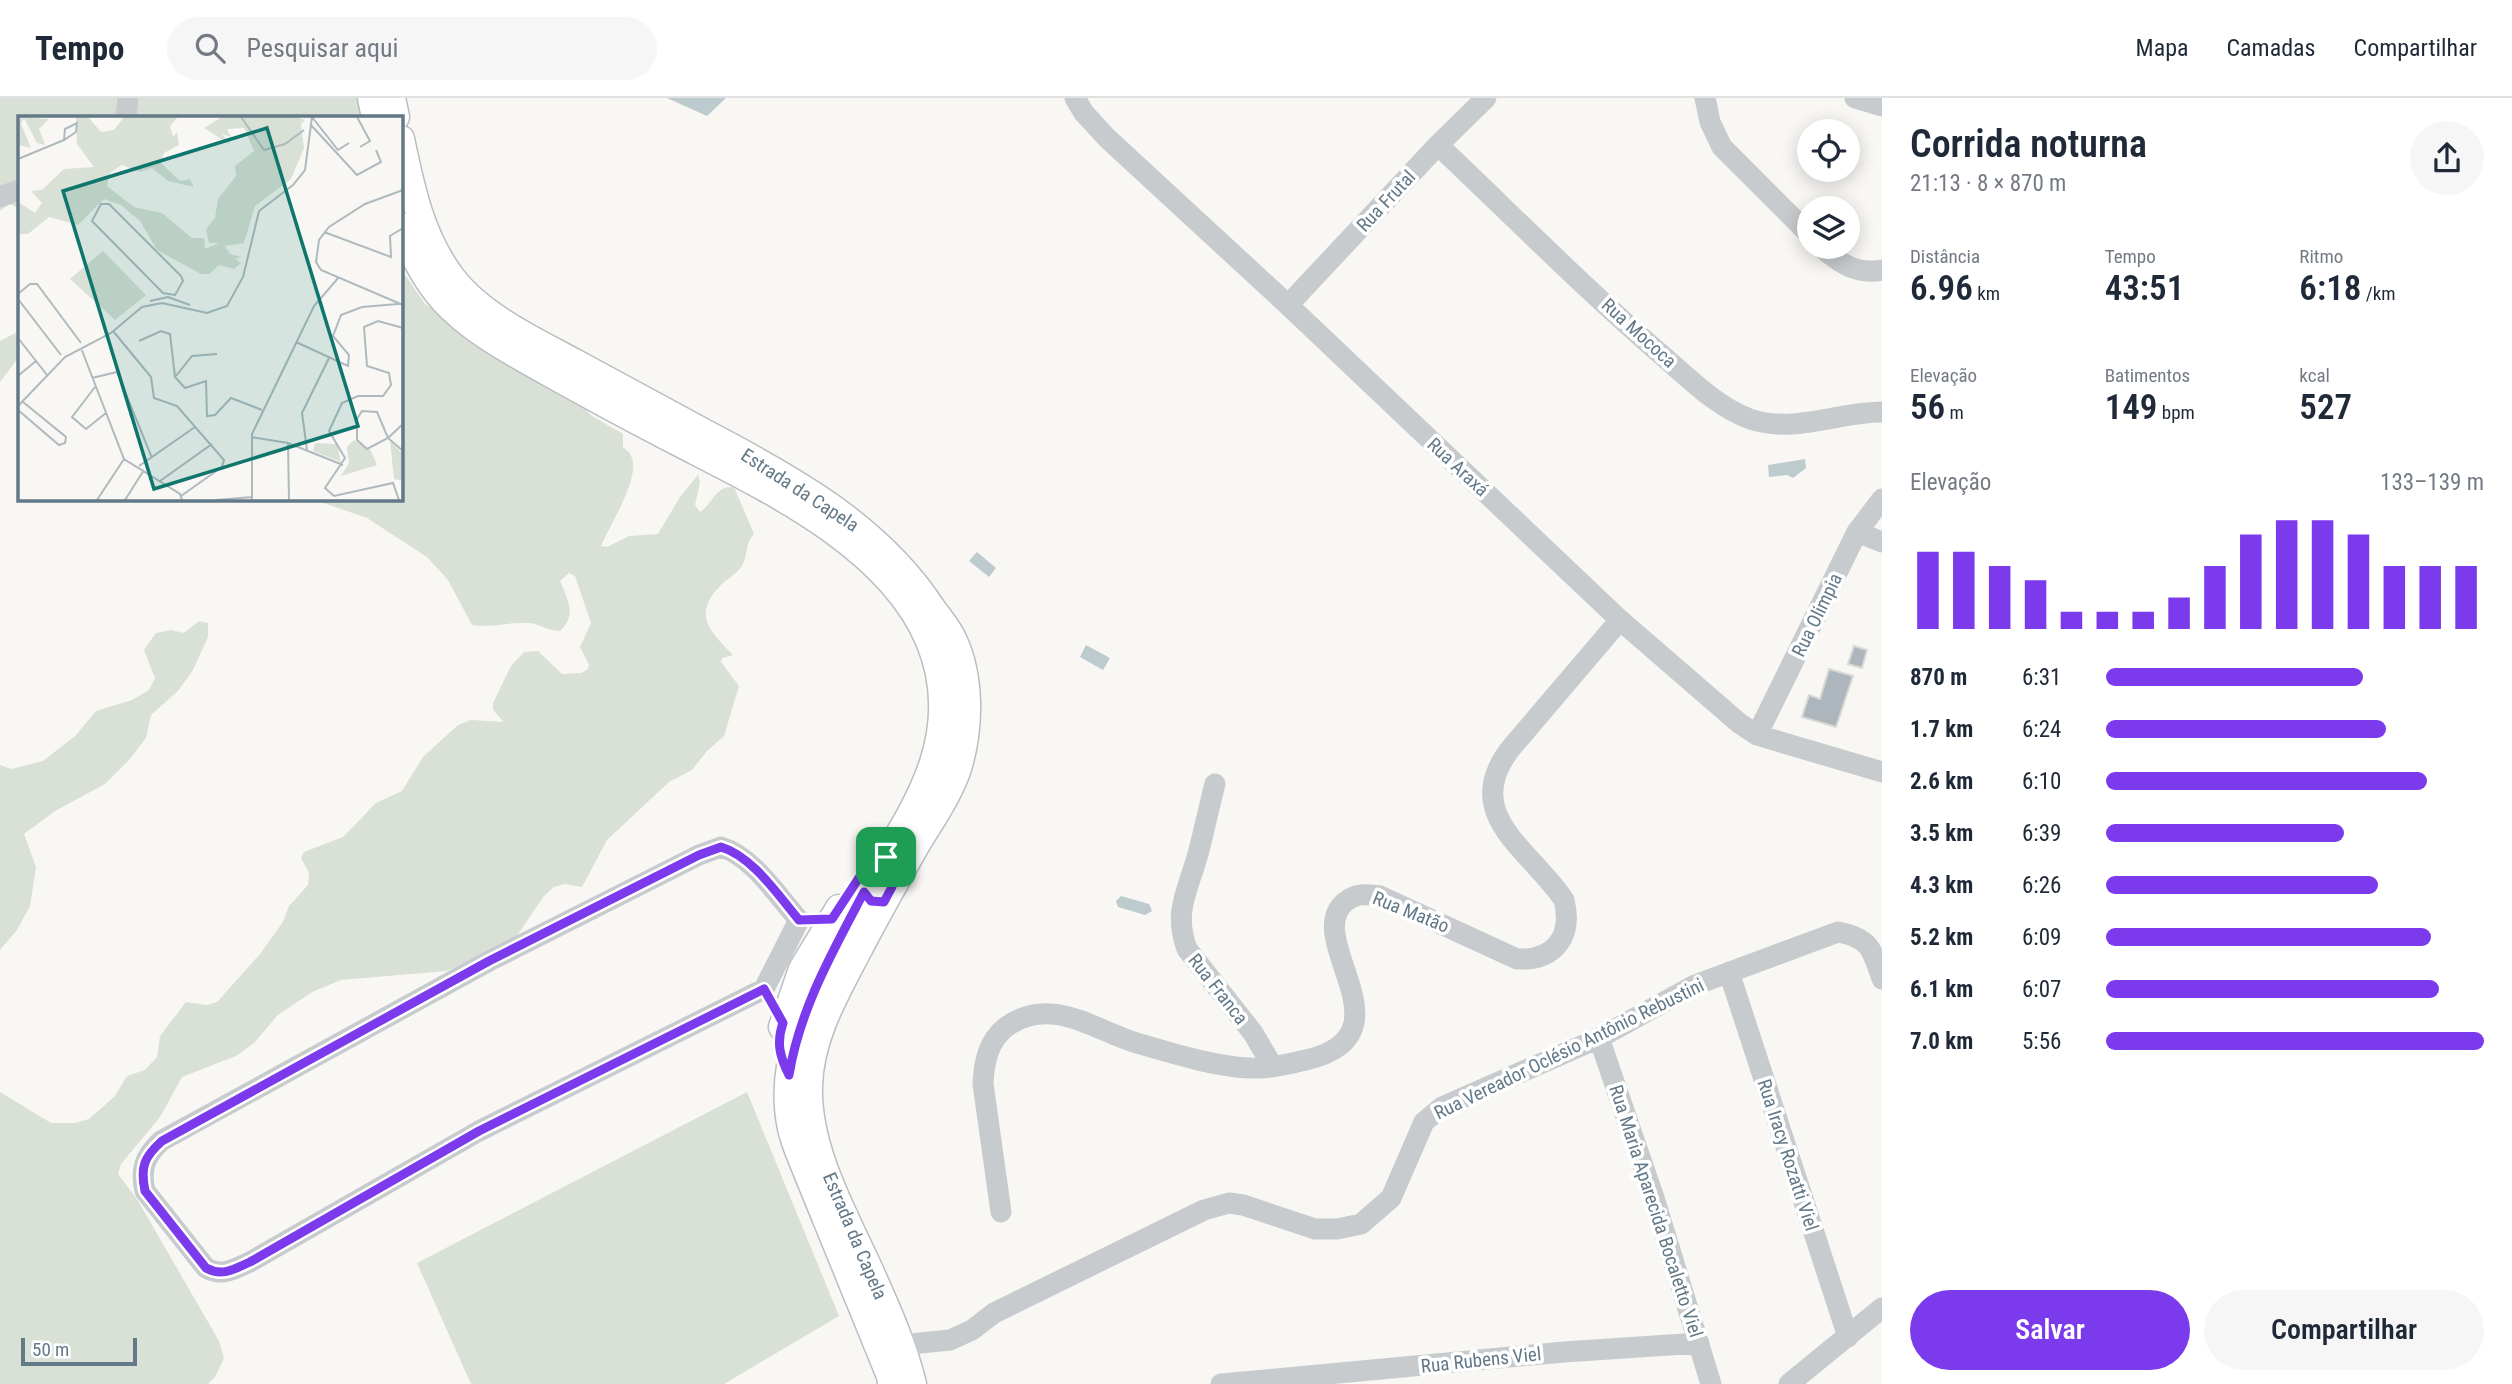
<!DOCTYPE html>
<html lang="pt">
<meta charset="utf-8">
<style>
body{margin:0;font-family:"Roboto Condensed",sans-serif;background:#f6f6f7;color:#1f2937;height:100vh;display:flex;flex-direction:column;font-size:26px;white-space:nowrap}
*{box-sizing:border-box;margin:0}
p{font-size:23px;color:#747a83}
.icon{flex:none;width:38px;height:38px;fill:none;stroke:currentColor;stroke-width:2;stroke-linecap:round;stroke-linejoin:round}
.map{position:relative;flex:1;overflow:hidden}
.sheet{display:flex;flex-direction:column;background:#fff;width:630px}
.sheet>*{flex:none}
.controls{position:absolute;left:1797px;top:21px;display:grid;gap:14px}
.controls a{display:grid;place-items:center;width:63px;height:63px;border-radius:50%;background:#fff;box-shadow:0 4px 18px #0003;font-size:35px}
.scale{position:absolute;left:21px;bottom:18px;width:116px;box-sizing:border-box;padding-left:7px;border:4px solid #637988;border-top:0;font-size:19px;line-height:24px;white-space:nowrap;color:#637988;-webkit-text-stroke:5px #fff;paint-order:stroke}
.pin{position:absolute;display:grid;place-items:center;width:60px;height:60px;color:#fff;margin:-30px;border-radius:14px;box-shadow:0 4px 10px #0006}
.round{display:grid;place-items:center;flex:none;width:74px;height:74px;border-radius:37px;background:#f6f6f7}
.overview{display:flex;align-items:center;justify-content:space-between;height:119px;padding:0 28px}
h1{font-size:38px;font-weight:600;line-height:52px}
.metrics{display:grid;grid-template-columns:repeat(3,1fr);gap:10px;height:119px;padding:7px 28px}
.metrics div{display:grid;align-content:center}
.metrics b{font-size:35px;font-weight:600}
.metrics small{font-size:19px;font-weight:400}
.metrics p{font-size:19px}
.chart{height:196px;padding:14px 28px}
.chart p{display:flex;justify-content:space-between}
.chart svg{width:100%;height:126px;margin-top:7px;stroke:#7c3aed;stroke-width:6}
.cta{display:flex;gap:14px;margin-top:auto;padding:14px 28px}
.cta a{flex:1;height:80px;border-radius:42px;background:#7c3aed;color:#fff;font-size:28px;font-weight:600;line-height:80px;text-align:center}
.cta a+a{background:#f6f6f7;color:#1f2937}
ul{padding:0 28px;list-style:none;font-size:23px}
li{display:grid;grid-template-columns:112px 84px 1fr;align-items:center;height:52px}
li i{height:18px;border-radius:9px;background:#7c3aed}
header{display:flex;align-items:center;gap:42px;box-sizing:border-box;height:98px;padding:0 35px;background:#fff;border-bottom:2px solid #e0e1e3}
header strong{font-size:33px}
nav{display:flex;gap:38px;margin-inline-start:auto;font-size:24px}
.search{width:490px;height:63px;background:#f6f6f7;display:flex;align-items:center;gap:18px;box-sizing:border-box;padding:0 24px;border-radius:38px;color:#747a83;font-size:26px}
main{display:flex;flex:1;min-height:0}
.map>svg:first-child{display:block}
.green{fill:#d9e0d5}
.water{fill:#bdcace}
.building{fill:#adb6bc;stroke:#d9d9d6;stroke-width:2}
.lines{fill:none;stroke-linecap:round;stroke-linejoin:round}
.major-casing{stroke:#babec2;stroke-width:29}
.minor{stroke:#c7cbce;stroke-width:21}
.major{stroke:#fff;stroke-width:26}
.route-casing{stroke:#fff;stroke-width:14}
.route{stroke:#7c3aed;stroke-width:9}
.labels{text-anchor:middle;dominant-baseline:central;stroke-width:7;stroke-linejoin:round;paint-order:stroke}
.street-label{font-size:19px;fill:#637988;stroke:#fff}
.inset-road{fill:none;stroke:#afbabf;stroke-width:2}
.view{fill:#0f766e;fill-opacity:0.15;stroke:#0f766e;stroke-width:3.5}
.inset-edge{fill:none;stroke:#637988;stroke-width:3.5}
</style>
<header>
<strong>Tempo</strong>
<div class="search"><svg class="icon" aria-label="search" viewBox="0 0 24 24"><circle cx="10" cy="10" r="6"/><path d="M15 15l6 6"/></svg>Pesquisar aqui</div>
<nav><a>Mapa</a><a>Camadas</a><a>Compartilhar</a></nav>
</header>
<main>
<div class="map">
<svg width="1882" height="1286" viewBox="0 0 1882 1286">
<rect width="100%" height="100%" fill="#f8f7f4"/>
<path class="green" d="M0,0H358L364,19H19V110L9,106L0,113Z
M401,171L425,206L522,262L572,299L592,318L623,336V349C626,352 630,354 631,358C642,378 609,428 601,448L607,449L629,438L658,436L680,399L698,377L700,384L695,407L700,414C714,405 714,388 734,389L754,436C745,446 748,455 743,466C740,473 729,480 723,485C691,516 709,532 733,557L722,560L721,564L739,588L724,638L707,653L692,672L669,684L607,742L582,789L565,786L554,789L544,798L510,848L497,855L446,873L341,882L312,894L278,917L254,945L236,958L182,979L160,1019L121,1066L118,1076L137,1101L219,1243L224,1260L215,1279L208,1286H0V994L51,1025H75L89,1021L115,998L127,978L145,972L157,959L160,938L186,904L207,907L217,904L260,856L283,824L289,808L308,787L309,775L301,760L304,754L343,739L376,705L402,693L423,659L458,627L471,622L504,624L493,612V605L511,568L524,554L538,553L562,576L581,575L588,571L589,567L580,549L591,525L575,478L569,475L560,483C568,502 577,517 560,533C548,533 538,525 528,525C509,524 491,530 472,527L448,482L427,459L367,420L321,404L320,401H401Z
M19,233V259L0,284V243Z
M199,523L208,525V539L193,572L178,593L151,617L146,640L129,662L105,686L55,713L24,736L36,769L30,808L17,832L0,852V667L11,671L43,663L75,638L96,613L132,602L149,592L155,580L144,552L156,535L171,532L184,535Z
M747,994L839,1218L724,1286H471L417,1165Z"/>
<path class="water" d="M667,0H726L707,18Z
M1805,361L1806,370L1793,380L1787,377L1769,379L1768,367Z
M977,454L996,470L989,479L969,463Z
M1086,547L1110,560L1103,572L1080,559Z
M1121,798L1149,806L1152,813L1145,817L1118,809L1116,803Z"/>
<path class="building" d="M1854,548L1867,552L1862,570L1848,566Z
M1829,571L1853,578L1836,629L1802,619L1809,597L1820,601Z"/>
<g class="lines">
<g class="major-casing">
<path id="major" d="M371,0L375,19
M392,0L396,19
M401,41C411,88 420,134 448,174C476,216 534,242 576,265C621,289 665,313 709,337C793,381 879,429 932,510C939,520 949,531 954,543C971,580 970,629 959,667C952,692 932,722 918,744C897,781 876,818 857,855C835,897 810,940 809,988C807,1050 843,1114 868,1168C885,1206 903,1245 913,1286
M401,128C412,155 424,181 444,203C473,234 510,253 547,274C590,298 634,322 679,345C766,390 889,447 929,543C965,630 922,702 875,774C862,793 853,815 843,835C812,893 776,962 791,1030C793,1040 797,1050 801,1060L890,1278L891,1286
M782,929L802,871L839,810"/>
</g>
<path class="minor" d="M1075,0L1084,15L1107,40L1288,207L1620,522L1739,625L1757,637L1882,674
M1705,0L1710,24L1722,49L1810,137
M1855,0L1882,8
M126,19L128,0
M1438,47C1513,118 1586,192 1664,259C1690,281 1717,309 1750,321C1794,336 1838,314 1882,314
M0,99L19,92
M1821,149C1839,165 1857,177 1882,172
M1288,207L1438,47L1486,0
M1857,434L1882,444
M1757,637L1857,434L1882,401
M1215,686C1209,709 1204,733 1198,756C1188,792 1173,814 1187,851L1253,935L1273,969
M721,749C752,758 777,797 799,822L764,891L479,1033L250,1164C234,1171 223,1179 206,1170L145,1093C140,1071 145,1058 161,1043L489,863L699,757Z
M1729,874L1848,1239
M1599,940L1655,1103L1711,1286
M1001,1114L983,986C984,964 988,943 1006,929C1051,896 1095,933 1140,946C1175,956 1213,968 1249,970C1269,971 1287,966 1306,962C1415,937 1301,841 1345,804C1356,795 1366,796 1380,798L1517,861C1555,863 1573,838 1564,802C1530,751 1459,716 1511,650L1620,522
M901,1247L950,1242L972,1232L994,1215L1204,1112L1229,1105L1243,1107L1315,1131H1337L1361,1126L1391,1100L1424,1024L1442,1009L1599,940L1695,887L1838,834C1870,840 1872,851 1882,881
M1221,1286L1564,1254L1699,1245
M1789,1286L1882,1210"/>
<use href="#major" class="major"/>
</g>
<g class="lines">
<g class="route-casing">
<path id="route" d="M721,749C752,758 778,797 799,822L832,821L868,766L886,759L873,776L884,774L888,777L892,789L884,804L871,803L864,794C833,853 800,910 789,977C780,959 776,945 783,925L764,891L479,1033L250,1164C234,1171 223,1179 206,1170L145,1093C140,1069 144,1059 162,1043L489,863L699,757Z"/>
</g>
<use href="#route" class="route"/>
</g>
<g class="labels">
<g class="street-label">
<text transform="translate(1386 103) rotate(-47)">Rua Frutal</text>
<text transform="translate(1639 235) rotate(42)">Rua Mococa</text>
<text transform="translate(1458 369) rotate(43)">Rua Araxá</text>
<text transform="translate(800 392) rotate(33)">Estrada da Capela</text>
<text transform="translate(1817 517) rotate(-64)">Rua Olimpia</text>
<text transform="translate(1411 814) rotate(22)">Rua Matão</text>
<text transform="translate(1218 891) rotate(52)">Rua Franca</text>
<text transform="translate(1569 951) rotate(-26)">Rua Vereador Oclésio Antônio Rebustini</text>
<text transform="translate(1788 1057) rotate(72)">Rua Iracy Rozatti Viel</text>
<text transform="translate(1656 1113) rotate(72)">Rua Maria Aparecida Bocaletto Viel</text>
<text transform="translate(855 1138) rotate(67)">Estrada da Capela</text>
<text transform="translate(1481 1262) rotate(-6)">Rua Rubens Viel</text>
</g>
</g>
<g transform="translate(18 18)">
<rect width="385" height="385" fill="#f8f7f4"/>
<path d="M0,1L31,3L21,13L27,29L19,27L6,2L3,8L13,32L0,29ZM58,1H70L83,16L96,14L106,1H160L152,10L155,21L159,16L161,29L146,37L143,47L162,65L172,63L176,71L150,65L134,52L122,56L104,49L92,57L89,70L116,91L144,97L174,122H186L187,133L201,127H191L188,113L197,102L200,83L218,60L217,50L236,35L226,12L209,13L213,21L204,18L213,29L186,12L204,1H279L287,4L283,8L286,32L273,63L237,90L226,127L207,130L212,138L223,141L217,143L223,147L216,153L201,149L191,158H183L139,134L122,105L103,89L86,83L60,109L31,101L10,118H0V86L17,97L24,87L13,75L24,74L46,53L76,51L59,28ZM85,135L128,179L97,204L52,163ZM336,324L352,333L359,349L323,360L331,347L329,331ZM372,325L385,338V365L376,363ZM297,327L319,328L323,346L295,335Z" fill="#d9e0d5"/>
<path class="inset-road" d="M223,1L246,34L267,28L286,14M294,1L320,34L331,27M339,1L352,25L342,31M292,8L339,59L363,46L358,34M0,43L46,24L58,16L59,7L47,13L46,24M385,74L347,88L311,111L301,124L298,146L303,154L385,189M83,88H91L163,160L165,165L157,179L145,177L74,105ZM306,116L373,141L372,120L385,112M0,178L12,168H19L63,227M0,183L43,239M132,185L150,181L172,189M95,215L133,261L136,282L159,290L206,344L204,351L163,380M0,222L29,259M121,225L143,215L152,218L157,261L167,272L188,265L189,300L197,299L213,282L244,294M278,226L330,250L331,239L315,220L323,199L344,191L380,188M63,232L106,343L162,378L164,384M1,259L18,245M158,260L174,240L199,238M74,262L99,256L134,342M77,271L54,301L68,313L88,297M0,290L47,241L93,217L124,191L144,187L189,197L209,190L225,161L241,95L275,69L287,54L294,1M0,294L41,329L47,327L48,321L5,286M385,308L370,322L349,333L339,324V303L344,295L359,296L370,322L385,335M233,321L270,327L325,349M270,327L271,384M289,334L284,297L311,242M121,350L177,311M142,365L194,328M79,384L106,343M107,384L126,354M198,384L234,381M234,384V318L296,190L321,161M381,384L375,367L316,380L307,372L327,342L311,315L324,287L340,280H365L373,269L371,257L349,250L346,211L360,205L385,212"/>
<path class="view" d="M249,12L340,310L136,373L45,75Z"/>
<rect width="385" height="385" class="inset-edge"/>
</g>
</svg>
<div class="controls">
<a><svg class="icon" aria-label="locate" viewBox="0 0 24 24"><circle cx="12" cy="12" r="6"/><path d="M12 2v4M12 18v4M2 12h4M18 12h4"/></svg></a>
<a><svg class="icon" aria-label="layers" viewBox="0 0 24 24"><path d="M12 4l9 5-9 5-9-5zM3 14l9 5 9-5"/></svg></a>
</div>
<div class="scale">50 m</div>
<div class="pin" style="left:886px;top:759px;background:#1e9e55"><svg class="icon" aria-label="arrive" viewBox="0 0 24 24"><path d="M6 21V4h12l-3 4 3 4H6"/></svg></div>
</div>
<section class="sheet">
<div class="overview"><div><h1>Corrida noturna</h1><p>21:13 · 8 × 870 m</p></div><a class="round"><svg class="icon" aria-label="share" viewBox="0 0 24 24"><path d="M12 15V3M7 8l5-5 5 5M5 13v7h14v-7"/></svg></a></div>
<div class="metrics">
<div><p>Distância</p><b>6.96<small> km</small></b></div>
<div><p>Tempo</p><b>43:51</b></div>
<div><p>Ritmo</p><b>6:18<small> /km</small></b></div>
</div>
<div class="metrics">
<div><p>Elevação</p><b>56<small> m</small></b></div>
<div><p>Batimentos</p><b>149<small> bpm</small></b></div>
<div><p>kcal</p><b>527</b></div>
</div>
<div class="chart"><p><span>Elevação</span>133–139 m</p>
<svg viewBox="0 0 160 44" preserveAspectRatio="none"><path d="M5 44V17M15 44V17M25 44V22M35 44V27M45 44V38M55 44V38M65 44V38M75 44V33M85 44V22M95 44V11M105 44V6M115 44V6M125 44V11M135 44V22M145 44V22M155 44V22"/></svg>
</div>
<ul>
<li><b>870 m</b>6:31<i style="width:68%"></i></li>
<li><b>1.7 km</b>6:24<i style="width:74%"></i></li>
<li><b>2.6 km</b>6:10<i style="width:85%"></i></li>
<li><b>3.5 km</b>6:39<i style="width:63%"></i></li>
<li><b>4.3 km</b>6:26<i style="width:72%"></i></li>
<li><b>5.2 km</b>6:09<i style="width:86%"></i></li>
<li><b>6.1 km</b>6:07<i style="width:88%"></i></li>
<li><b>7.0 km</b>5:56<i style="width:100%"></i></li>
</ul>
<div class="cta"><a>Salvar</a><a>Compartilhar</a></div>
</section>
</main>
